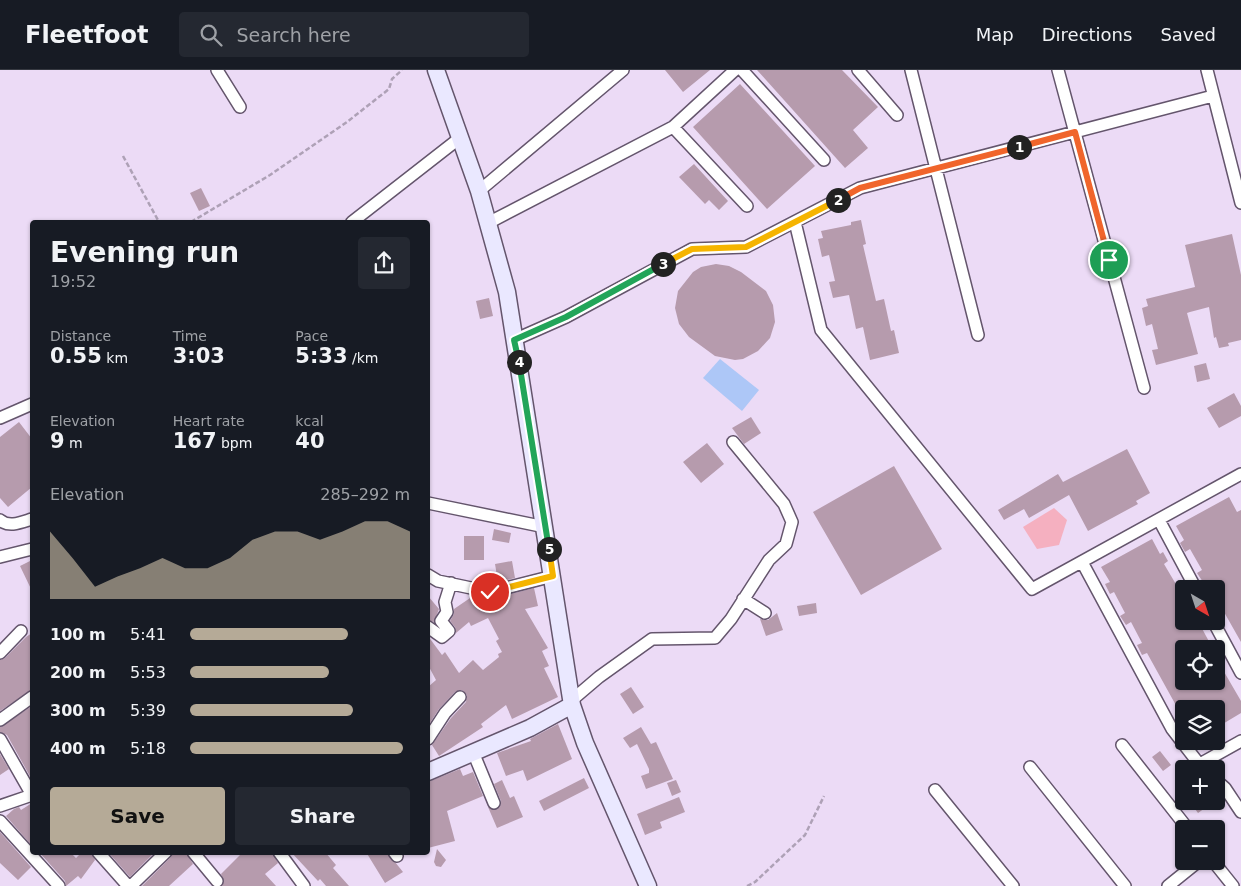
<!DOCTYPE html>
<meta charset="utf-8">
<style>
body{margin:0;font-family:"DejaVu Sans",sans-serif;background:#242831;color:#f1f3f6;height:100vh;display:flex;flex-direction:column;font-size:19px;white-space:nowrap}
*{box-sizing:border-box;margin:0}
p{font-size:16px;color:#9ea1a6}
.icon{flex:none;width:28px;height:28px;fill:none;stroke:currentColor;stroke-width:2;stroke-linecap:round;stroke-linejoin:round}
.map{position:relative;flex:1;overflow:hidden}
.drawer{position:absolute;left:30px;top:150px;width:400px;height:635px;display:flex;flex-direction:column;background:#171b24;border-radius:5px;box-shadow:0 1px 4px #0004}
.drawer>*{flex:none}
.needle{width:32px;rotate:141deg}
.controls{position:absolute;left:1175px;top:510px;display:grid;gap:10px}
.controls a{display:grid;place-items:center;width:50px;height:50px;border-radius:5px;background:#171b24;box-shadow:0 1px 4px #0004;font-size:25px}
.pin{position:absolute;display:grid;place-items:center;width:42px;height:42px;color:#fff;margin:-21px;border:2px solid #fff;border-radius:50%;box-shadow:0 1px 5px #0007}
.km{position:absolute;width:25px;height:25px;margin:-12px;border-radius:50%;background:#222;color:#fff;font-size:14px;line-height:25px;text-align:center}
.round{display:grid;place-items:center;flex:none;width:52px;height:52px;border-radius:5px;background:#242831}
.summary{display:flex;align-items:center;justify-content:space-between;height:85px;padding:0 20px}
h1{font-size:28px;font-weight:800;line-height:38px}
.metrics{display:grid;grid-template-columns:repeat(3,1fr);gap:8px;height:85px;padding:5px 20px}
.metrics div{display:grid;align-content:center}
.metrics b{font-size:21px;font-weight:800}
.metrics small{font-size:14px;font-weight:400}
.metrics p{font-size:14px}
.chart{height:140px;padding:10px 20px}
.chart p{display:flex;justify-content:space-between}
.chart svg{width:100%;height:90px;margin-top:5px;fill:#b5aa97;opacity:.7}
.cta{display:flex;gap:10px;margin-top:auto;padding:10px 20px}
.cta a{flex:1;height:58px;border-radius:5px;background:#b5aa97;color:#111;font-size:20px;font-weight:800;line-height:58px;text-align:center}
.cta a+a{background:#242831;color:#f1f3f6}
ul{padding:0 20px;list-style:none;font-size:16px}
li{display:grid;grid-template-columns:80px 60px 1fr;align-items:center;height:38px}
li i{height:12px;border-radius:6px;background:#b5aa97}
header{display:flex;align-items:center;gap:30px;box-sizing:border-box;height:70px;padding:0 25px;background:#171b24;border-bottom:1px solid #363941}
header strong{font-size:24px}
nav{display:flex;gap:28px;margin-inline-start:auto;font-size:18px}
.search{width:350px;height:45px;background:#242831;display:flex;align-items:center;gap:12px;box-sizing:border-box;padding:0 18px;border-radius:5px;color:#9ea1a6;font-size:19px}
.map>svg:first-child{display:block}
.green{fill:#f5b0c0}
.water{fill:#adc7f7}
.building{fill:#b69bad}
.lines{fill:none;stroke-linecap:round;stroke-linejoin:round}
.street-casing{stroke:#64556c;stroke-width:14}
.secondary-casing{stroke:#64556c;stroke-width:19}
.path{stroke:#aea1b6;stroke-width:2.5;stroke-dasharray:5 2.5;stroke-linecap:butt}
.street{stroke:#fff;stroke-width:11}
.secondary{stroke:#eae8ff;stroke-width:16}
.split-1-casing{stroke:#fff;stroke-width:10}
.split-2-casing{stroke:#fff;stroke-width:10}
.split-3-casing{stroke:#fff;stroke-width:10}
.split-4-casing{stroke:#fff;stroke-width:10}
.split-5-casing{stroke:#fff;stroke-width:10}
.split-6-casing{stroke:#fff;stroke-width:10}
.split-1{stroke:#f0652b;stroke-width:6}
.split-2{stroke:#f0652b;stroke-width:6}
.split-3{stroke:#f5b400;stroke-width:6}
.split-4{stroke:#22a559;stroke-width:6}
.split-5{stroke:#22a559;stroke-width:6}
.split-6{stroke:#f5b400;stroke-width:6}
</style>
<header>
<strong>Fleetfoot</strong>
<div class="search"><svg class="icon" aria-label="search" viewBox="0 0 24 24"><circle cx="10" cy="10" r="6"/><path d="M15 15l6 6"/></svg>Search here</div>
<nav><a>Map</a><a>Directions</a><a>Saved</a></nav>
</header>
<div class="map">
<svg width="1241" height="816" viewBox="0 0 1241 816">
<rect width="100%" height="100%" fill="#ecdbf6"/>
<path class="green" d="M1054,438L1067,450L1059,475L1037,479L1023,457Z"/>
<path class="water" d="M720,289L759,320L742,341L703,308Z"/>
<path class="building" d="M665,0H710L683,22Z
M757,0H842L878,37L853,60L868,78L845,98Z
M740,14L815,96L767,139L693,57Z
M694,94L728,131L719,140L709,130L705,134L679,107Z
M201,118L210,136L199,141L190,123Z
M861,150L866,174L863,175L876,231L884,229L891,261L894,260L899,283L870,290L863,257L856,259L849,225L833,228L829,212L835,211L829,185L822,187L818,169L823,168L821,161L851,155V152Z
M1232,164L1241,205V270L1228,273L1229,276L1219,278L1216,267L1214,268L1209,237L1190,242L1187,243L1198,284L1156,295L1152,280L1158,279L1152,254L1146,256L1142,238L1148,236L1146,229L1195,217L1185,175Z
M716,194L729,196L741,202L766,221L773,235L775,252L770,268L758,281L743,289L735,290L715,286L689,267L679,254L675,238L678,221L693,202L701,197Z
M489,228L493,246L480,249L476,231Z
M1206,293L1210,309L1197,312L1194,296Z
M1234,323L1241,336V346L1219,358L1207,338Z
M751,347L761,363L744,374L732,358Z
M19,352L32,369V417L8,437L0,428V367Z
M707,373L724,394L701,413L683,392Z
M1127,379L1150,423L1136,431L1138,434L1088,461L1069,425L1029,448L1024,439L1004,450L998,440L1058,404L1063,412Z
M894,396L942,479L861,525L813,442Z
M1229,427L1237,442L1241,440V572L1224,542L1219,545L1216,539V519H1211L1206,510L1203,512L1197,503L1202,500L1190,479L1185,482L1180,473L1184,470L1176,456Z
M494,459L511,463L509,473L492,470Z
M464,466H484V490H464Z
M1152,469L1160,484L1163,482L1168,491L1164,494L1177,516L1180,515L1184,522V551H1198L1213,579H1184V611H1216V588L1241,631V643L1216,658V639H1178L1147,583L1142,585L1137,575L1142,573L1131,552L1126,555L1120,546L1125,543L1114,522L1110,524L1105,514L1110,512L1101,497Z
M32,490V521L20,496Z
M512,491L515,508L498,512L495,494Z
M534,518L538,536L525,539L548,578L542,581L549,596L544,598L558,627L512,649L506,635L481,654L483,657L439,686L432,675L451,648L466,632L467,625L462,620L455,622L439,639L428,656V617L436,610L428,595V566L442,585L445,582L459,603L473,590L483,600L499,587L498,584L502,582L496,571L499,569L488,548L471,556L469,552L456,563L455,557L450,551L454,544V539L473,526L478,527L480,530L492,529Z
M428,526L439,539L434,552L428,550Z
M816,533L817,543L799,546L797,536Z
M777,543L783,560L766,566L760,549L768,550Z
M32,563V620L0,641V590L5,588L26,567Z
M631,617L644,637L633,644L620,624Z
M32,636V710L7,665L0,662V657Z
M558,654L572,689L527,711L523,700L506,706L497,683L531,671L530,669Z
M641,657L651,674L656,672L673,709L646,719L641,706L649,703V699L637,674L630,678L623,668Z
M1160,681L1171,695L1163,701L1152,687Z
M0,684L9,699L0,705Z
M460,699L463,706L473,702L483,726L447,741L455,771L428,778V712Z
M584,708L589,718L544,741L539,731Z
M502,710L510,728L514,726L523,747L497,758L488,737L494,740L500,737L501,731L494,714Z
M676,710L681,722L672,726L667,713Z
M679,727L685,742L660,752L662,758L645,765L637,744Z
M1189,731H1215L1198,743Z
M32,733V776L6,746L14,739L19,737L21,740Z
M0,762L31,797L18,810L0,793Z
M437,779L446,790L441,797L436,796L434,792Z
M39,782H70L76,788L82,782H91L95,790L81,809L78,806L66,816L65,811Z
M108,782H155L130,807Z
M173,782H186L193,794L169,816H142L171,787Z
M243,782H272L278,793L265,804L276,816H222L224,810L221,804Z
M291,782H325L336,795L333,798L349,816H326L320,809L318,811Z
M366,782H387L403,802L385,813Z"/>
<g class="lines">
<g class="street-casing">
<path id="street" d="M217,0L240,37
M742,0L824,90
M858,0L897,45
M911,0L978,265
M1058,0L1144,318
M1207,0L1241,133
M673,57L747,136
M479,121L623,0
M352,152L461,67
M795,152L821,260L1032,519L1241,404
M488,153L673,57L735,0
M514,270L566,247L692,179L746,177L860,118L1213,26
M0,348L32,334
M428,433L545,457
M0,450C9,458 22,452 32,449
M1159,450L1196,519
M0,487L32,479
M1082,492L1172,659L1203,699
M428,505L438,511L490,522L553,506
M743,529L765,543
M1213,551L1241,603
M428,557L442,567L449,561L441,551L447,542L445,532L451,513
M0,583L21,561
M572,630L599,607L652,569L715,568L731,549L769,490L786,474L792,452L784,434L733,372
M0,650L32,627
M0,669L32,725
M428,669L445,643L460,627
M1122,675L1188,759
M473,682L494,733
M1198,695L1241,671
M1030,697L1125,816
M1216,710L1225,718L1241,742
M935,720L1013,816
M0,736L32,725
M0,751L59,816
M98,782L128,816
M193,782L217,811
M279,782L304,816
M394,782L397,786
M1213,791L1233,816
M131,816L166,782
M1168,816L1199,791"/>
</g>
<g class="secondary-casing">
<path id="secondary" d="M436,0L479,121L507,222L572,635L585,673L648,816
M428,702L530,658L572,635"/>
</g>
<path class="path" d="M123,86L159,152
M191,152L270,105L347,52L389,19L392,9L402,0
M747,816L755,812L805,765L824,726"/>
<use href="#street" class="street"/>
<use href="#secondary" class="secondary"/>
</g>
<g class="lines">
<g class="split-1-casing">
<path id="split-1" d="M1019,77L1075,62L1109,190"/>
</g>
<g class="split-2-casing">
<path id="split-2" d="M838,130L860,118L1019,77"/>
</g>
<g class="split-3-casing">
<path id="split-3" d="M663,194L692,179L746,177L838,130"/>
</g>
<g class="split-4-casing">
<path id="split-4" d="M519,292L514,270L566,247L663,194"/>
</g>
<g class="split-5-casing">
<path id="split-5" d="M519,292L549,479"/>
</g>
<g class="split-6-casing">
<path id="split-6" d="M490,522L553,506L549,479"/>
</g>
<use href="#split-1" class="split-1"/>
<use href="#split-2" class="split-2"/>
<use href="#split-3" class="split-3"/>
<use href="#split-4" class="split-4"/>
<use href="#split-5" class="split-5"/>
<use href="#split-6" class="split-6"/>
</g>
</svg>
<div class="controls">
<a><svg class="needle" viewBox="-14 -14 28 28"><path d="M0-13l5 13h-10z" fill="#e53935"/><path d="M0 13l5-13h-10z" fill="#9ea1a6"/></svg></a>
<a><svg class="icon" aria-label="locate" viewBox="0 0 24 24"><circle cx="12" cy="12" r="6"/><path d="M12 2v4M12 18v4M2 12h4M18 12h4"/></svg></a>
<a><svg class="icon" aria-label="layers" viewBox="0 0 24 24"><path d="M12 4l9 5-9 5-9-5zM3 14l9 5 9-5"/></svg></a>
<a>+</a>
<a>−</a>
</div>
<div class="pin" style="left:1109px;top:190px;background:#1e9e55"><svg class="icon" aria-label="arrive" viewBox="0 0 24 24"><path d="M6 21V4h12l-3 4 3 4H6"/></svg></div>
<div class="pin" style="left:490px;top:522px;background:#d93025"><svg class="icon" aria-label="check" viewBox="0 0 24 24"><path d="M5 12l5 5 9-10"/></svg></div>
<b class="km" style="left:1019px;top:77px">1</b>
<b class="km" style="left:838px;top:130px">2</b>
<b class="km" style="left:663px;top:194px">3</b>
<b class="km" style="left:519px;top:292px">4</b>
<b class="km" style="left:549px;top:479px">5</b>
<section class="drawer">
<div class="summary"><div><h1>Evening run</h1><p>19:52</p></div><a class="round"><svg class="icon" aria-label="share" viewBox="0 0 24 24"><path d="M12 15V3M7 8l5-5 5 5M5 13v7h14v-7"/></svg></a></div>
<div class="metrics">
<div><p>Distance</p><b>0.55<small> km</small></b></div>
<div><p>Time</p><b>3:03</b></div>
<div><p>Pace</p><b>5:33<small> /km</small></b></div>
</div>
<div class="metrics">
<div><p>Elevation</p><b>9<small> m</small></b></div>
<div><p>Heart rate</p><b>167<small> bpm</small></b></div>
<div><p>kcal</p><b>40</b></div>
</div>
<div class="chart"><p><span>Elevation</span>285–292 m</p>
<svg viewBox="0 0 160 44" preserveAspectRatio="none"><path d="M0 44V11L10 24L20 38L30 33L40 29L50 24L60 29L70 29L80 24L90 15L100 11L110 11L120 15L130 11L140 6L150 6L160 11V44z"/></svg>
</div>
<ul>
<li><b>100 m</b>5:41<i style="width:72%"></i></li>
<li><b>200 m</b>5:53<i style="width:63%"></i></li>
<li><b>300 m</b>5:39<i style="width:74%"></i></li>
<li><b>400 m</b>5:18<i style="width:97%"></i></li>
</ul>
<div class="cta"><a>Save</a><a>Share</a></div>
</section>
</div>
